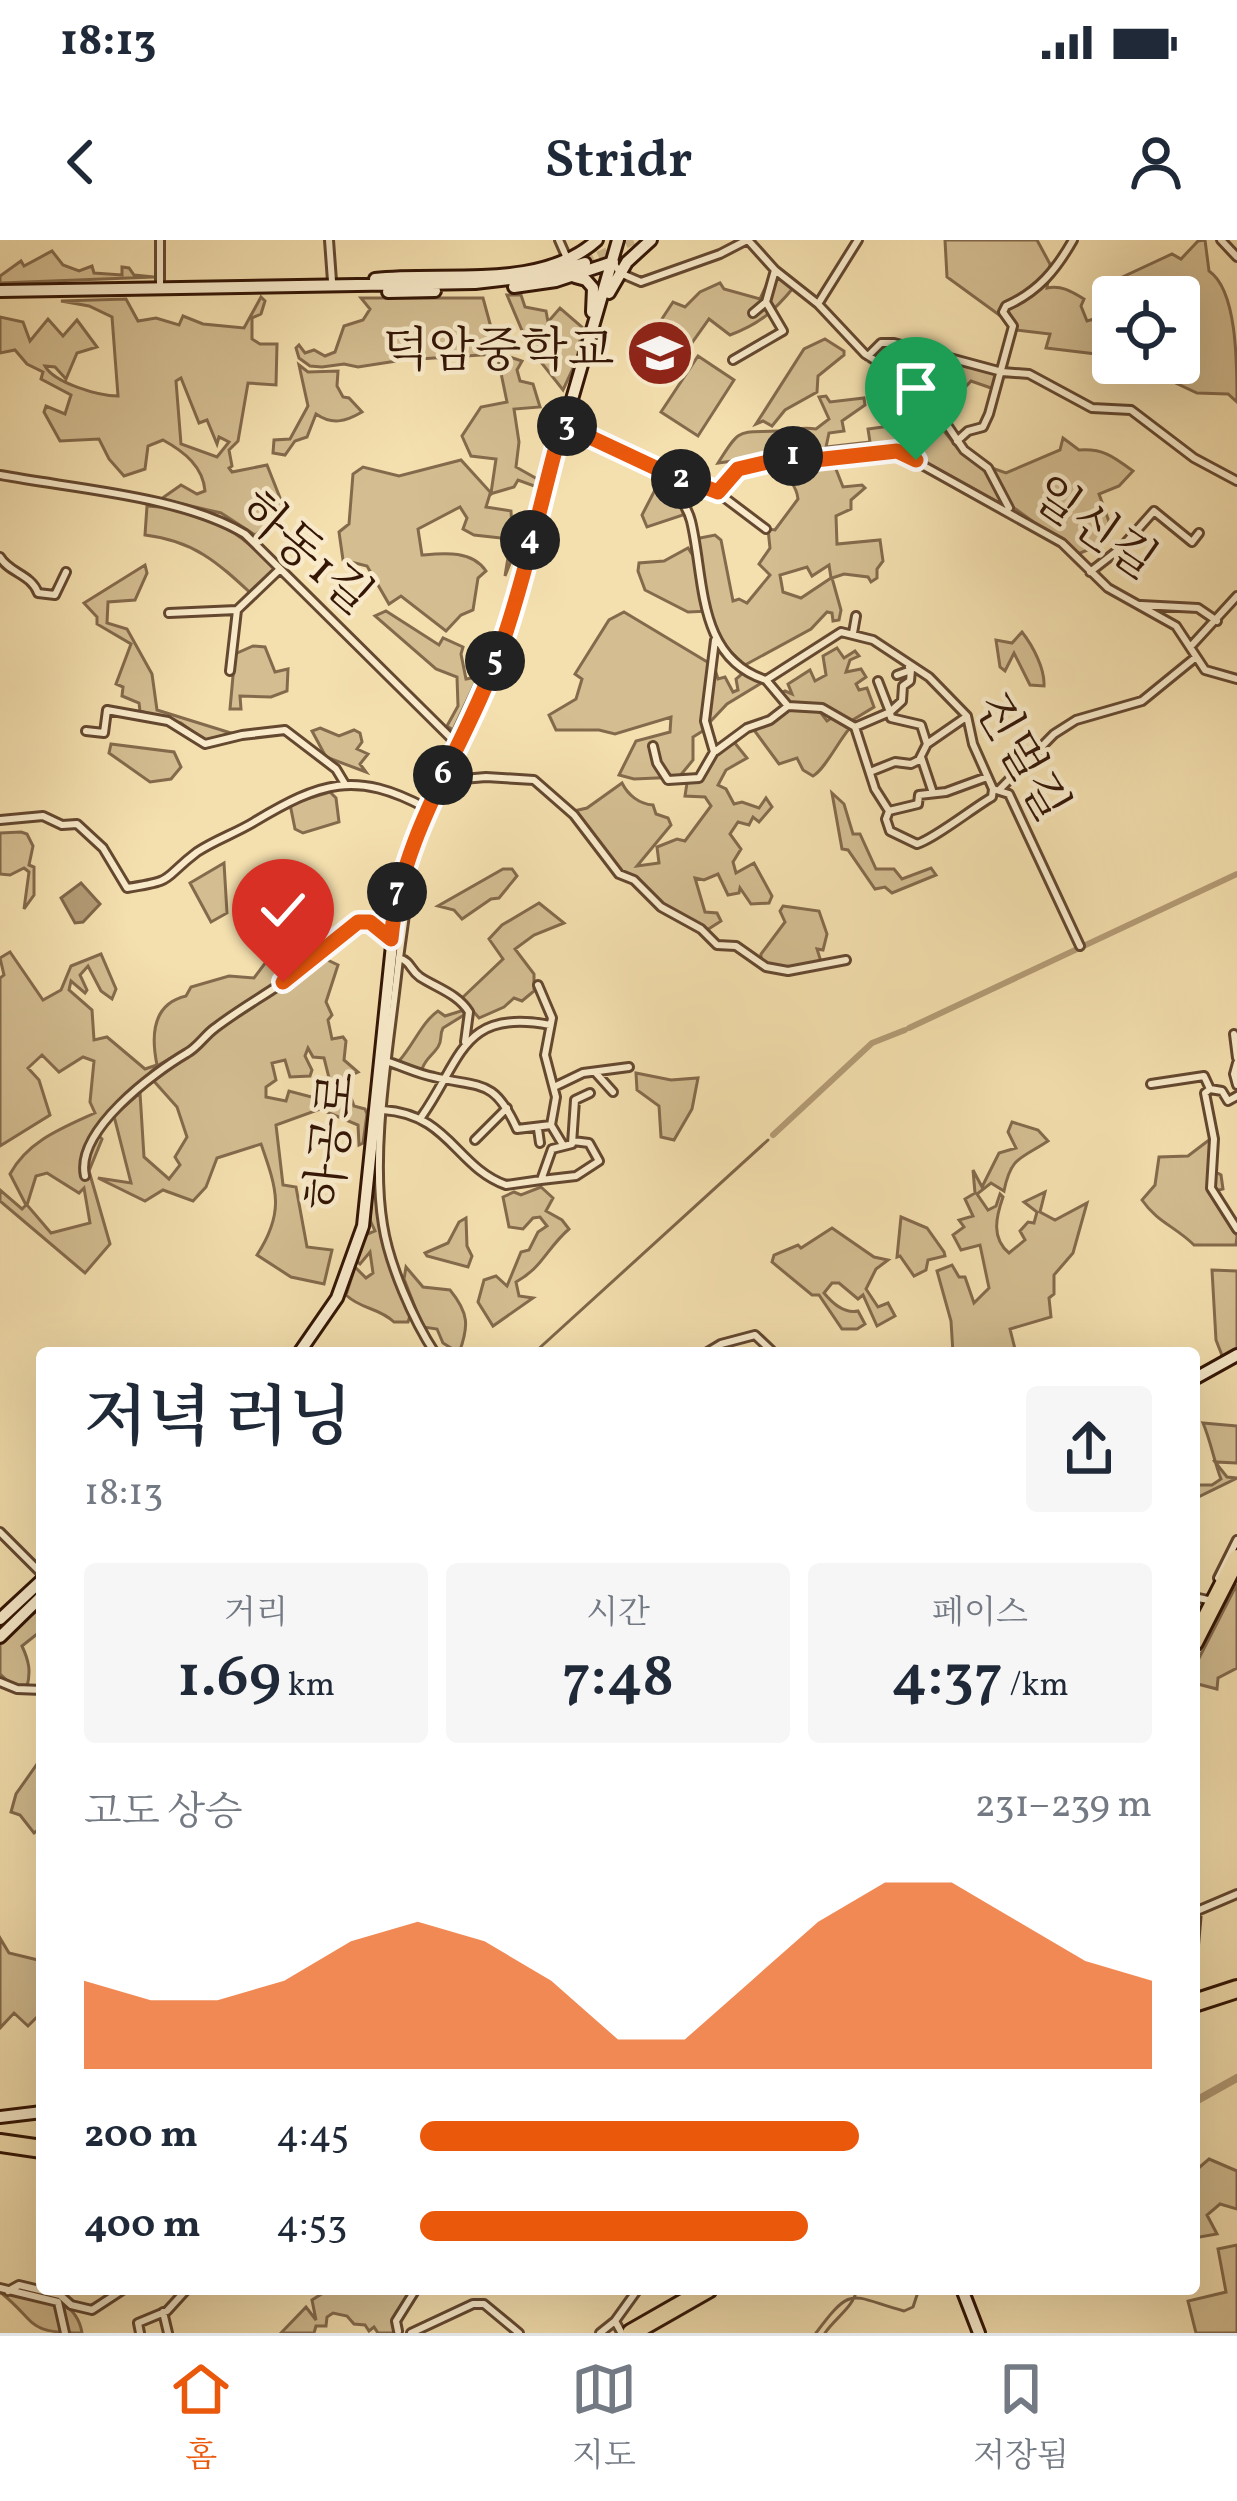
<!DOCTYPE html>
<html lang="ko">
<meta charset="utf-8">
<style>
body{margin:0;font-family:Vollkorn,"Noto Serif KR",serif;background:#f6f6f7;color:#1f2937;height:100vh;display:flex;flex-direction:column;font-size:45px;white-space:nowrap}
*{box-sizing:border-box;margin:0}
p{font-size:39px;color:#747a83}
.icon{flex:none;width:66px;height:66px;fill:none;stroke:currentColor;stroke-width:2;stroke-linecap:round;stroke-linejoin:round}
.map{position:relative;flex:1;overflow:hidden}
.drawer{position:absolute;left:36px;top:1107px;width:1164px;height:948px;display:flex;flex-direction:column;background:#fff;border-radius:12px;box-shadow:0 12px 48px #0002}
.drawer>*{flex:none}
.buttons{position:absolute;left:1092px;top:36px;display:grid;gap:24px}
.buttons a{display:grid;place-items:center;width:108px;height:108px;border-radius:12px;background:#fff;box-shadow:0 12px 48px #0002;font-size:60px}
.pin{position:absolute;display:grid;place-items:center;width:102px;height:102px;color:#fff;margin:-123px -51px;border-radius:50% 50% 50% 0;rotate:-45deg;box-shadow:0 0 12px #0007}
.pin .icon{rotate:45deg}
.km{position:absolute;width:60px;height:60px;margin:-30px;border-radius:50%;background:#222;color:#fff;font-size:33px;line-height:60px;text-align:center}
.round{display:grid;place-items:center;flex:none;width:126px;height:126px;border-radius:12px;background:#f6f6f7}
.head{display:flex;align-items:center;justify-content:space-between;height:204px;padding:0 48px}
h1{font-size:66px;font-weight:600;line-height:90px}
.metrics{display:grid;grid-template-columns:repeat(3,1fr);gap:18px;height:204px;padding:12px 48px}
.metrics div{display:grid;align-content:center;border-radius:12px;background:#f6f6f7;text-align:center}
.metrics b{font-size:60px;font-weight:600}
.metrics small{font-size:33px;font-weight:400}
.metrics p{font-size:33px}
.chart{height:336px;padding:24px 48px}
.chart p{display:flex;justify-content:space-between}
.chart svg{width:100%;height:216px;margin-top:12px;fill:#ea580c;opacity:.7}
ul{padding:0 48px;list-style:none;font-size:39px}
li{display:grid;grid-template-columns:192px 144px 1fr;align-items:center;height:90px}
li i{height:30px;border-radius:15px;background:#ea580c}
.status{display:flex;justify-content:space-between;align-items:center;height:84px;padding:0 60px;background:#fff;direction:ltr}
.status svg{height:33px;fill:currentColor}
header{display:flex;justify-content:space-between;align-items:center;height:156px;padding:0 48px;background:#fff;font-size:54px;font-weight:600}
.menu{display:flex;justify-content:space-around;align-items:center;height:168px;border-top:3px solid #e0e1e3;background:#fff;font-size:33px;color:#747a83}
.menu a{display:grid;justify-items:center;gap:6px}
.menu .current{color:#ea580c}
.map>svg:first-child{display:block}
.green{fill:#d3bd91;stroke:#846a4c;stroke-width:3;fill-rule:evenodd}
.water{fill:#b39b75;stroke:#806649;stroke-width:3}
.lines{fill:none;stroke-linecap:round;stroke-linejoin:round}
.stream{stroke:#806649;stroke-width:3}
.canal{stroke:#b39b75;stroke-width:6}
.river{stroke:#b39b75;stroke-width:8}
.secondary-tunnel{stroke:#ceb78c;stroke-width:10;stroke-dasharray:10 5;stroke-linecap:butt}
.street-casing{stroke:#644830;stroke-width:12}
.secondary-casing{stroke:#341606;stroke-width:16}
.highway-casing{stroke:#341606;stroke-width:22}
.street{stroke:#f8eaca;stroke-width:6}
.secondary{stroke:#f8eaca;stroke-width:10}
.highway{stroke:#f4dfae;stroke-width:16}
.route-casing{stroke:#fff;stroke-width:24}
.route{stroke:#ea580c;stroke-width:15}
.labels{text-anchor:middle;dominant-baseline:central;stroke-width:9;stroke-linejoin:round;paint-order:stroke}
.poi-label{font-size:48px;fill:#341606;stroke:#f8eaca;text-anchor:end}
.street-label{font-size:48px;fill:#341606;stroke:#f8eaca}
</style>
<div class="status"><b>18:13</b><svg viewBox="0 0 49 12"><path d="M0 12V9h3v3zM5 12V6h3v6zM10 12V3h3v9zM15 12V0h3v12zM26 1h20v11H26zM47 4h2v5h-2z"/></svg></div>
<header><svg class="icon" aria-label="back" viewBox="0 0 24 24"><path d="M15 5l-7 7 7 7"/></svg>Stridr<svg class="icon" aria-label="person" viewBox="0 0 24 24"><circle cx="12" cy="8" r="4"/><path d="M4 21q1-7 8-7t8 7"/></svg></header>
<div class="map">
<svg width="1237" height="2093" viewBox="0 0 1237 2093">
<rect width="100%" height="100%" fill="#f4dfae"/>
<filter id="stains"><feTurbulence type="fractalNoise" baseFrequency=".00167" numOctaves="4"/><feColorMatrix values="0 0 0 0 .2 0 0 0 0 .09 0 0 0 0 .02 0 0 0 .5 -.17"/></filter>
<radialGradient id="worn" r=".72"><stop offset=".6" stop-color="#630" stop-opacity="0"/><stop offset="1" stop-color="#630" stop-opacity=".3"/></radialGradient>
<path class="green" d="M945,0H1037L1050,24L1047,48C1061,45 1071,51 1084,59L1081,66L1087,81L1094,79L1101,47L1172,14L1181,19L1198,1L1205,0L1209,31C1237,50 1237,122 1237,162L1228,154L1197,153L1133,123H1179V57H1113V116L1046,108L1050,94L1016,90L1009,74L1002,77L947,37Z
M52,11L63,25L79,31L92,26L94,33L122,35V27L129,28L134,35L154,37L0,43V36L21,21L24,26Z
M773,31L794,47C774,71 760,84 730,95L709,79L689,107L656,88L673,62L685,67L700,52L720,43L724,49L760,59Z
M507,55H521L525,67L546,71L548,82L560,68L582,87L577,120L563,150L529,107Z
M261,57L265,61L261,74L252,78V99L260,104H277L276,145L248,143L238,201L229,210L232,226L229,228L232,232L267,225L286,273L255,295L221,273L161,259L181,245L197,254L205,251C203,227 185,212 163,200L148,206L145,229L124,236L109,219L99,199L60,201L44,172L46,166L65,174L71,155L41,139L43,132L27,124L15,110L0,113V77L23,82L30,101L48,79L63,96L77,80L97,107L77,113L66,139L55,127L45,126C54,143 99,156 118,156L112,77L89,66L61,61L126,59L138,81L156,78L179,85L183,76L203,84L244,88ZM181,138L199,183L207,180L217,204L219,197L229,202L217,217L181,204L176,141Z
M361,58H483L498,113L522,121L517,130L520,141L533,144L540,167L514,169L519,202L516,227L539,240L537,247L518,240L514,247L490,254L486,267L511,271L512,290L524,289L505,336L511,299L474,295L463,289L467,278L460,267L418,289L422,315C444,313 472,310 486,331L478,338L473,370L461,375L446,391L401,356L389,364L367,326L343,320L339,292L349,284L353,234L363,227L399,236L461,220L491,253L496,219L471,216L462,196L481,167L507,162L497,114L403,120L358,127L344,124L322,127L310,126L299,118L296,108L299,105L305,113L314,110L325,116L335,112L344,86L363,80L370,69Z
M825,99L844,111V115L818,136L817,152L785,170L772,186L763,181L756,184L804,109Z
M886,105L999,133L994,149L971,141L959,154L951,173L946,169L937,171L923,146V136Z
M698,116L734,140L698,196L661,172Z
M299,125L308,132L338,131L337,146L343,157L349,158L362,172C345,182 332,185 316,174L307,197L295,201L285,215L273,213L274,200L290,199L308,166Z
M826,156L830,162L864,158L865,165L842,181L844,191L829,193L826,207L870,202L868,189L883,187L882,164L897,166L904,160L913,169L908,174L917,184L937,182L958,209L987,230L1005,266L900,208L830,214L843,247L862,245L865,248L851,260V269L836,276L837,304L880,300L883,321L877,329V338L871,342L868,337L844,334L832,338L841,370L839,380L833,381L832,373L827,372L811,389L745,425L717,399L710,371L688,372L645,350L638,331L639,323L664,321L688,308L692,314L698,313L695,299L715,295L721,300L733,361L739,359L747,363L770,335L759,324L770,308L768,289L775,290L798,259C795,233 764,219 742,237C737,242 733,248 728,253L722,252L736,233L733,221L718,223C741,186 738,193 778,191C792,191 800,186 816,189L829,179L819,157ZM829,325L831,338L801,358L783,352L780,335L807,327L812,336Z
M1063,198L1079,210C1103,208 1114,217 1133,231L1119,246L1099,254L1111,287L1109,294L1097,306L1078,314L1010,265L989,227L1006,233L1060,210Z
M664,247L683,267V275L647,287L642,275L656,248Z
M147,266C209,269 237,291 280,332L256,358C219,324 196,301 145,295Z
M145,325L147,333L135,360L108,362L107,383L127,389L152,434L157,470L231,493L205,501L181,483L140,471L139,463L122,456L123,447L116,444L131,404L97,384V377L84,363Z
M386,371L439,405L443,398L463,407L461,414L466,439L478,437L453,490L447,486L458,466L457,437L436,429L375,376Z
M624,372L714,426L718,439L725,437L733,452L738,450L736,439L744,432L763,442L727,464L710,482L709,487L693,497V520L679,537L634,539L619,535L636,501L670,492L671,477L615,494L599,490H556L549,475L576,459L582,439L575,434L609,380Z
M1022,392C1033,406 1045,429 1044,446L1030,445L1014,413L1005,431L1000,427L996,400L1012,403Z
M253,406L265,407L275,432L288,429L287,451L271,457L240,456L241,469H230L235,414Z
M837,408L844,418L855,411L859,416L850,420L846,432L861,429L866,437L856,444L859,450L867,448L874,467L851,481L822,466L801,465L821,473L827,481L833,477L849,489C838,502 825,529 813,536L803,530L797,518L779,524L754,490L791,469L781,453L785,451L792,454L788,444L810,430L815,441L826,435L823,416Z
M320,488L339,496L354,490L360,493L362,502L357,509L368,514L360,524L366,532L326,517L312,491Z
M734,502L747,518L726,530L718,545L726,549L734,564L742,562L759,568L766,558L772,567L759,582L753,577L749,585L738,582L730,594L741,609L733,622L736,633L754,623L772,656L769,663L751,664L740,648L739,653L728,655L718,634L704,640L695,638L705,672L717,673L721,681L707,690L661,663L620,632L574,571L587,568L622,543C628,555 639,564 653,565L656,574L668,578L671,585L637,626L659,623L657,607L677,599L685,601L711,566L705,557L685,556L687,543L702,539L717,514Z
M111,504L174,512L181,527L171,539L150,542L109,513Z
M330,552L336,558L339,582L303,593L295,589L290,564Z
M832,553L844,564L853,594H860L876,629H894L902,639L931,628L936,635L892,653L885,647L875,649L848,610L842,609Z
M21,592L27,594L33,606L29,625L34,627V655L24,669L29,632L24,628L10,635L0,634V593Z
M224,623L227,673L211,682L190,643Z
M503,629H512L517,636L499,658L491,659L462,679L454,670L438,666Z
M539,663L564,683L534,695L515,709L534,734V751L522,761L514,758L504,767L479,778L462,758L503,719L489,699L502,685Z
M783,666L819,671L827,694L823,710L817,709L823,728L795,733L761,727V714L785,682L780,671Z
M305,682L318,714L280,740L279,747L321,717L338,725L326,762L332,775L328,780L332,799L343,797L346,801L344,820L358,832L344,838L354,866L365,869L367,874L363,903L359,905L358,885L320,869L276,885L283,945L296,947L307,1007L332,1010L324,1044L291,1037L257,1015C285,972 277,950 261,904L217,918L206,947L193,961L163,950L145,961L98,938L131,943L114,876L140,853L144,917L169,939L180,925L175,917L187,897L177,867L152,839L191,814L215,791L213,787L192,806L157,826L106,878L108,881L98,895L102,899L89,931L110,1004L85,1033L0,961V950L22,969L26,965L10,934C28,901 62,888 95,873L90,862L94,821L83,817L59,832L42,815L28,828L39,840L50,875L0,906V738L4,735L0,718L10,712L43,760L61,750L71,726L101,714L116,749L112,759L101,751L88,726L80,735L87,750L85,753L71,741L69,750L92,770L94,800L107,797L145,829L157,825C151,796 152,764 186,756L191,747L229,736L254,738L266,722L260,714L261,691ZM308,808L313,817L324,818L330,842L319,859L289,851L286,861L266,857V847L276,840L272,823L285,820L290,837L310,836L312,830L305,816ZM47,933L79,953L84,948L90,983L51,993L27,965L36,936Z
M464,770V775L443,788C439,796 443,799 438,807C432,816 426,818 422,829L418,831L399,821C414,804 422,782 438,771L445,776Z
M636,833L671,840L698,838L692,869L674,900L661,897L659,866L637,850Z
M1012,882L1038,890L1048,901C1021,919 1011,916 1004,951L991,943L977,954L988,970L996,966L1000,954L1003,957C996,977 991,998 1009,1013L1025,1000L1020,991L1028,982L1034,983L1037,972L1024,962L1045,952L1040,972L1055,980L1087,963L1073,1013L1054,1035V1054L1049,1058L1051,1077L1010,1089L1016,1113H953L951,1081L937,1031L952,1025L959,1037H965L974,1063L989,1048L980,1005L961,1010L953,995L964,987L959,980L973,976L965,959L975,953L973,930L982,947L999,913L1016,908L1008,892Z
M1209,900L1216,907V932L1221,935L1223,949L1209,953L1237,996L1236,1005H1194C1176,987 1157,982 1142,960L1155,945L1159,917L1188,916Z
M376,901L381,984L410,1076L408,1082H394C378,1067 362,1070 346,1055L355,1027L366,1038L373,1033L370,1012L360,1024L356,1021L365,995L375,991L370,980Z
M541,947L553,958L546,971L562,980L569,989C546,1009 543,1027 516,1042L519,1056L533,1058L493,1086L478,1062L484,1040L496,1036L507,1046L521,1012L529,1010L538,992L547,986L540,977L533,978L523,989L509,987L503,957L514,952L521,955Z
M901,977L927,988L944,1012L945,1016L928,1020L926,1030L914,1036L900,1016L897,1017Z
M466,978L467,1006L472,1016L468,1027L427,1016L425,1013L448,1003L459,982Z
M832,988L874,1017L888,1020L876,1029L866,1049L878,1067L888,1063L895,1076L877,1086L863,1055L858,1059L839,1043H832L824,1053C833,1064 844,1074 858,1071L865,1084L857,1089H842L819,1055H812L772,1022L774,1015L798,1005L801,1008Z
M406,1027L423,1047L450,1050C469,1073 469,1086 459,1113L443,1103L437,1089L423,1087L404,1039Z
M1212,1030L1237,1031V1111L1223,1118L1216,1100Z
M1203,1183L1237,1186V1223L1215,1222L1227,1237L1237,1238L1194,1259V1245H1212L1221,1239C1214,1221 1211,1202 1203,1183Z
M1237,1344V1428L1218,1438L1217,1449L1194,1443L1196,1424Z
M35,1372L42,1375V1410L37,1394L22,1406C29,1421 31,1431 27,1447L13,1446L0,1434V1401Z
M42,1517V1587L34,1593L20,1575L11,1572L16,1554Z
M0,1698L9,1713L42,1721V1772L28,1786L14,1773L0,1788Z
M1209,1919L1237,1931V1969L1220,1964L1207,1975L1217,1994L1194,1998V1932Z
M1237,2005V2093H1196L1188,2061L1226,2052L1218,2009Z
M18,2049C45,2056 77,2060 82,2093C24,2093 38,2082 0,2052Z
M322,2049H419L394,2093H378L374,2087L369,2091L365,2085L354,2084L347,2076L333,2073L327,2077L326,2086H316L314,2093H281L306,2067L316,2080L312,2060L323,2053Z"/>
<path class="water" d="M81,643L100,664L83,682L75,683L61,658Z"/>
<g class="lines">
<path class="stream" d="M534,1113L768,900
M816,2093C853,2043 851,2057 904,2071L913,2067L919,2049
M825,2093C836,2077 853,2068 857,2049"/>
<path class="canal" d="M909,788L1237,634
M773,895L872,803L905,790"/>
<path class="river" d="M1194,1862L1237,1838"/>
<path class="secondary-tunnel" d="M585,23L633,0"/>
<g class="street-casing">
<path id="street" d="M329,0L332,41
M559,0L566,16
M748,0L775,30L818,64L865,114L924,151L964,210L988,228L1009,268
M1221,0L1237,17
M613,22L620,33L641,42L720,14L747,0
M160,43V0
M818,64L858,0
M753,73L766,62
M868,116L881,103H894L1002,132L1029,134L1092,168L1131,170L1194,218L1237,241
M733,120L783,91L766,62L775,30
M565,185L717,252L738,229L793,216L815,219L897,211L1062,303L1108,348L1176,386L1205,430L1237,439
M957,201L968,191L983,187L989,174L1013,86L1003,72L1006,66C1038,52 1056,30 1073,0
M661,233C671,250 686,261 691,281C705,338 696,418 766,440L841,392L873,400L929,437L967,476L973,504L993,549L1009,554L1080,706
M0,235C75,249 182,256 245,294L457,504
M717,252L766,289
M0,317C9,333 31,334 38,353L55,355L66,332
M1090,332L1122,307L1154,271L1192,302L1199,293
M1141,365L1198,368L1217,381
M169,373L237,370L280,329
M853,393L856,376
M1192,405L1237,356
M230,431L237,370
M897,435L911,430L909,427
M766,440L788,466L822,468L855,487L875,549L889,571
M878,441L890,472L902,461L903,446L910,441L911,430
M855,487L890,472L891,478L921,485L927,504
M86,491L104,493L107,470L168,481L205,504L242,495L285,490L336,529L345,544
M653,506L657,523L668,540L699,538L714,512L705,481L715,400
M716,511L747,488L770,480L788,466
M921,517L933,553
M870,532L895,522L911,524L919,520L927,504L966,477
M987,537L946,552L919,555L918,564L889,571L886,579L890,591L917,604C934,599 973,568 992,557L993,549
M440,541L486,537L534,540L574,575L619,634L634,640L661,667L701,689L717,705L736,706L766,727L788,731L846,720
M1000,549L1054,494L1076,480L1142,461L1196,417
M0,580L43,576L62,585L77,584L103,608L127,648C178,640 160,640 197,612C215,600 236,593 254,582C321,542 355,530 426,568
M413,617L399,718C412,722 409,729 420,737C437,748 458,754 469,772L465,802
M399,718C391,798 370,906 383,985C389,1024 413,1080 435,1113
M1234,794L1237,818
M389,822C404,827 418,834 434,837C481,848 494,838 517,889L551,885L556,857L545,815L552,778L538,745
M1237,823L1234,834L1237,845
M595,832L613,852
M1151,844L1204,836L1210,849L1205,853L1214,899L1211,948L1237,989
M554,847L583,833L629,827
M1210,849L1222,851L1228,861L1237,856
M383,870C449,874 456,927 506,945L541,940L552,909L572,904L575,860L590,853
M422,876C462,819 462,768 550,785
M551,885L563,905
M538,889L540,903
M475,900L507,868
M85,936C75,891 153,833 187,813C198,807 205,795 215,788C237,771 262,757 285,741C311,723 334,702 358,681L370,682L391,699
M541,940L576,936L599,921L589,903L573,901
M665,1113H683
M706,1113L721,1104L755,1095L774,1113
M0,1292L42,1334
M1218,1338L1237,1300
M1194,1357L1208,1360
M0,1442L17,1449L42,1450
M1194,1705L1197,1671L1237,1654
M0,2048L58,2062L65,2093
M8,2051L19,2045L60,2055L71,2065L92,2070L124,2049
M163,2072L168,2093
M398,2091L396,2081L416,2049
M621,2092L615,2081L638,2049
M140,2093L138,2083L167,2071L187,2049
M411,2093L473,2064H484L519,2093
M600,2093L615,2081"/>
</g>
<g class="secondary-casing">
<path id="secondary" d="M575,37L586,40L593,48L592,72
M375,39C444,31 541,51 597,0
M514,47L556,41L613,22
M0,51L475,43L544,35L585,23
M388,52L435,51
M609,53L627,22L651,0
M299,1113L337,1058L363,986L398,647L426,568L479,460L501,405L618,0
M1194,1139L1237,1115
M0,1379L42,1340
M0,1397L42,1356
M0,1877L42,1872
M962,2049L979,2093"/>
</g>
<g class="highway-casing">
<path id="highway" d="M1194,1402L1237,1318
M1194,1763L1237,1749
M0,1903L42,1909
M631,2093L708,2049"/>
</g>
<use href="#street" class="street"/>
<use href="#secondary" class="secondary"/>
<use href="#highway" class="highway"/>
</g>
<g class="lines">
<g class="route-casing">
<path id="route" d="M283,742L358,682H370L391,699C401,592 466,506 501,407C526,334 542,257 562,184L660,230L718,252L738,229L793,216L815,220L897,211L916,220"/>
</g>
<use href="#route" class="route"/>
</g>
<defs>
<g id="school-disc" transform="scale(3.45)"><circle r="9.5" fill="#8f2418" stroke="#f8eaca"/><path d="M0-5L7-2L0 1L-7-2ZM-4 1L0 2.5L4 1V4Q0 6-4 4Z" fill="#fff"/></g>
</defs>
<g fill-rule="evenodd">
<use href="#school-disc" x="660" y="113"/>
</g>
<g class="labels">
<g class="poi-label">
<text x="614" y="113">덕암중학교</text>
</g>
<g class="street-label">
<text transform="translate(1093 290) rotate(35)">일신길</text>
<text transform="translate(304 315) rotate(41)">하동1길</text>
<text transform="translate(1019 518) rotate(60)">진멀길</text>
<text transform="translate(334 901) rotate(-84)">하공로</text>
</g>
</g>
<rect width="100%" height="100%" filter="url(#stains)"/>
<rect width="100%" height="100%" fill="url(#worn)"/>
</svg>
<div class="buttons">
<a><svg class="icon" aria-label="locate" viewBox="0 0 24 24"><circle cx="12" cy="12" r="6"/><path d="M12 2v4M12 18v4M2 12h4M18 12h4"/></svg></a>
</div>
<div class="pin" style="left:916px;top:220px;background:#1e9e55"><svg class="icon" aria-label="arrive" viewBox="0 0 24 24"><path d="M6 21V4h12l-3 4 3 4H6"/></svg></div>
<div class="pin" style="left:283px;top:742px;background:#d93025"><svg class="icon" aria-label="check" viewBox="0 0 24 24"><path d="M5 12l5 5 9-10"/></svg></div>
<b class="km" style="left:793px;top:216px">1</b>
<b class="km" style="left:681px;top:239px">2</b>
<b class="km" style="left:567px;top:186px">3</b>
<b class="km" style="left:530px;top:300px">4</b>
<b class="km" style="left:495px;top:421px">5</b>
<b class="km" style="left:443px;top:535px">6</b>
<b class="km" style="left:397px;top:652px">7</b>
<section class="drawer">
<div class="head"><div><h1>저녁 러닝</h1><p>18:13</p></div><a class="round"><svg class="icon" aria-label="share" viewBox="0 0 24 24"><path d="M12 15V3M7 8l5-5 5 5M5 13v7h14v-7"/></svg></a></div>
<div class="metrics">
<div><p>거리</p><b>1.69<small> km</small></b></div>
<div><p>시간</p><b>7:48</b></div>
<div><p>페이스</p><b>4:37<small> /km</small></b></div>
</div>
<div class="chart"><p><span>고도 상승</span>231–239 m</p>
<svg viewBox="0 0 160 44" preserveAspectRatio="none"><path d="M0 44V26L10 30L20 30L30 26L40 18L50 14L60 18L70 26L80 38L90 38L100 26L110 14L120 6L130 6L140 14L150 22L160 26V44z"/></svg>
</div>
<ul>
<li><b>200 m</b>4:45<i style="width:60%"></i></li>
<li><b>400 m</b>4:53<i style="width:53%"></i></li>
</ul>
</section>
</div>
<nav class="menu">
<a class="current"><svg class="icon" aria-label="home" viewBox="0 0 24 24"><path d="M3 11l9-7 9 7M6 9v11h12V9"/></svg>홈</a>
<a><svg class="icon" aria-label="map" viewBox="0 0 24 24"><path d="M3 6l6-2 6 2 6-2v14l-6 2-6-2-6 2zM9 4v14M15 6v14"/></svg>지도</a>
<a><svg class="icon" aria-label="saved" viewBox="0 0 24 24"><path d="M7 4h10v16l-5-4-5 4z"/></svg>저장됨</a>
</nav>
